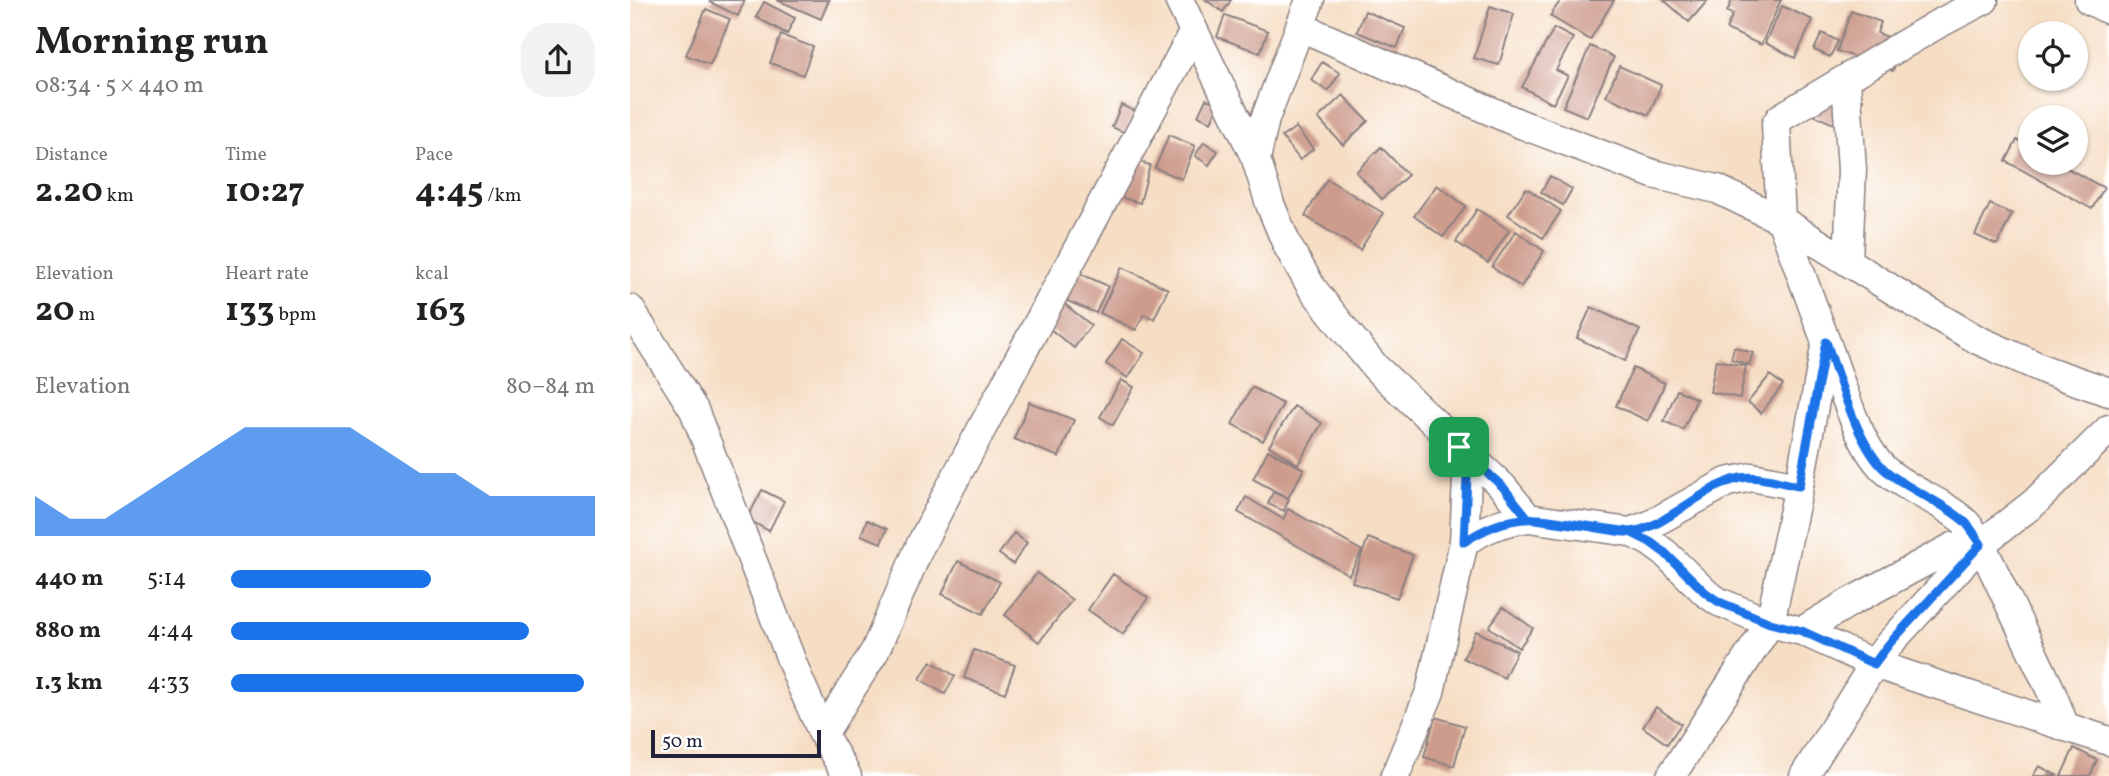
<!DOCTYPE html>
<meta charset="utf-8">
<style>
body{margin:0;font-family:Vollkorn,serif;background:#f2f2f2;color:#222;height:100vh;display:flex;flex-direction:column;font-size:26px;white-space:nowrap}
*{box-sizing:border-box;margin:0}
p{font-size:23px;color:#767676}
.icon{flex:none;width:38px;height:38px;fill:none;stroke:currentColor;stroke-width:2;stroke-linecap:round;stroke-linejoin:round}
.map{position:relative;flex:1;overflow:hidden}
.details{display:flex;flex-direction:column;background:#fff;width:630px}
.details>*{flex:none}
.controls{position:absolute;left:1388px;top:21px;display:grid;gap:14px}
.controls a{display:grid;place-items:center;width:70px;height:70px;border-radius:50%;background:#fff;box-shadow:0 2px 5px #0004;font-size:35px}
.scale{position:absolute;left:21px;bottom:18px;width:170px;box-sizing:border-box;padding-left:7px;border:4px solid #22223b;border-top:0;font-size:19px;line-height:24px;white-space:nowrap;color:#22223b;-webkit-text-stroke:5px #fff;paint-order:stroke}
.pin{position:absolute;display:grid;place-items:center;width:60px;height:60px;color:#fff;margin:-30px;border-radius:14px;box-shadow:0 4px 10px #0006}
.round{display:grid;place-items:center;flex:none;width:74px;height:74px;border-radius:28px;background:#f2f2f2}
.overview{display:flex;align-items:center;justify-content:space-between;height:119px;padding:0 35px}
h1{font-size:38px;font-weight:700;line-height:52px}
.metrics{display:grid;grid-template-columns:repeat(3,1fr);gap:10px;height:119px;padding:7px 35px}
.metrics div{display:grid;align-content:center}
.metrics b{font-size:35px;font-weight:700}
.metrics small{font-size:19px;font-weight:400}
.metrics p{font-size:19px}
.chart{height:196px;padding:14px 35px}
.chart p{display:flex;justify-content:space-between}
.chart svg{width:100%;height:126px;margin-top:7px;fill:#1a73e8;opacity:.7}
ul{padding:0 35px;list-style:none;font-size:23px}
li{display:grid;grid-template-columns:112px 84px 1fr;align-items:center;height:52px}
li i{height:18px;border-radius:9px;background:#1a73e8}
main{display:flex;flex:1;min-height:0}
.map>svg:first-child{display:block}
.building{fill:#cd9c8d}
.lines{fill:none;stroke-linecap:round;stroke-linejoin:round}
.minor-casing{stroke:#8c8080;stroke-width:31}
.minor{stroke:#fff;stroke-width:28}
.route-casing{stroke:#fff;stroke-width:14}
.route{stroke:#1a73e8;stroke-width:9}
</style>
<main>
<section class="details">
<div class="overview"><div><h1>Morning run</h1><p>08:34 · 5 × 440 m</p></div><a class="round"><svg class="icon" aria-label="share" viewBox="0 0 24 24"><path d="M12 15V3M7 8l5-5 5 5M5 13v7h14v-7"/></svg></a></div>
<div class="metrics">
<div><p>Distance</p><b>2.20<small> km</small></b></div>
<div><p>Time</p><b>10:27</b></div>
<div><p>Pace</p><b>4:45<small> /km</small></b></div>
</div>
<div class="metrics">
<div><p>Elevation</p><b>20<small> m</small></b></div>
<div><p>Heart rate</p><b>133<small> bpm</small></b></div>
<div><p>kcal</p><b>163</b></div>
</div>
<div class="chart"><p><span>Elevation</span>80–84 m</p>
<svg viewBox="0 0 160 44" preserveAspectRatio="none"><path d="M0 44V30L10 38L20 38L30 30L40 22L50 14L60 6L70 6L80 6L90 6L100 14L110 22L120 22L130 30L140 30L150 30L160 30V44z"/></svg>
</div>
<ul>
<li><b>440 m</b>5:14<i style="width:55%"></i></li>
<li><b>880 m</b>4:44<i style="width:82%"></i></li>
<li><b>1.3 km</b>4:33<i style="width:97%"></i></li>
</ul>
</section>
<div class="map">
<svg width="1479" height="776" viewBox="0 0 1479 776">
<rect width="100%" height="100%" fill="#fff"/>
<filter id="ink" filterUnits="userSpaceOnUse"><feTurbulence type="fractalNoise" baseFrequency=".0143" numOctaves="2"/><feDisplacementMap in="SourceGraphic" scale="14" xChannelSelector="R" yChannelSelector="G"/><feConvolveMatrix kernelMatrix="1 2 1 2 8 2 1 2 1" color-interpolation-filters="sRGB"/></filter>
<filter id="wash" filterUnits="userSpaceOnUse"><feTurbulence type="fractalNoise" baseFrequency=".00686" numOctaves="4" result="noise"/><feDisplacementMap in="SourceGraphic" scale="28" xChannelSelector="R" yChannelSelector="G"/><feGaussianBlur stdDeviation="1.57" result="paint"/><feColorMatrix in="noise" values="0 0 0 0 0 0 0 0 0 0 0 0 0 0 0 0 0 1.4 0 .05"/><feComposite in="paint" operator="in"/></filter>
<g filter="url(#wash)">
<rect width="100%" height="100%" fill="#f6dec5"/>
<g id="blocks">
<path class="building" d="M81,0H115L108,16L80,2Z
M147,0H199L191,19Z
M576,0H601L593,12Z
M931,0H984L960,40L920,16Z
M1034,0H1078L1059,22Z
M1102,0H1151L1131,45L1096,29L1103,14L1097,12Z
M134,2L165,18L157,34L126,17Z
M860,6L884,14L869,65L844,58Z
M1152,6L1183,20L1165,58L1135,43Z
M76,9L100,19L80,65L56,55Z
M735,11L775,28L767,48L727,32Z
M1221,11L1251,22L1247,33L1272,42L1263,71L1207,51Z
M595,15L638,31L630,53L587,37Z
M924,28L943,38L926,70L938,76L923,104L892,87Z
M1192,33L1208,41L1200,57L1184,50Z
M151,35L183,47L173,75L140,63Z
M960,46L984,57L957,117L933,107Z
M692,62L710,73L698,91L681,80Z
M989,66L1031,85L1019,115L976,96Z
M1197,84L1233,99L1220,131L1183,115Z
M713,95L738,121L713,145L688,118Z
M576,99L589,104L581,122L568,116Z
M491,105L505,111L495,133L482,127Z
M666,127L683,149L670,160L652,137Z
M539,135L565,146L552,179L525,168Z
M1387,140L1400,147V163H1428L1474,188L1462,209L1376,161Z
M574,142L588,151L579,165L565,156Z
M751,147L778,175L752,199L726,172Z
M486,155L520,165L510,203L475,193Z
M920,176L942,189L933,205L911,192Z
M697,179L753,213L730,250L675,216Z
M807,185L836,206L813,237L784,216Z
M896,188L931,211L913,238L878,215Z
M1360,204L1382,214L1367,245L1345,235Z
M847,209L879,230L858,263L826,242Z
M886,231L914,251L891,287L862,267Z
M492,267L538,289L524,319L514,314L506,330L470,313Z
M449,273L478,286L466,313L437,301Z
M432,302L461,325L444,348L415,325Z
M961,307L1010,330L995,361L947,338Z
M492,339L514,353L498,378L476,364Z
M1104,347L1123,353L1119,365L1101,359Z
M1086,360L1116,366L1110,398L1080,392Z
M1003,368L1035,383L1018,421L986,406Z
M1140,375L1153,385L1131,413L1118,402Z
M491,380L504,387L483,425L470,417Z
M622,387L653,404L633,441L602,424Z
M1047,390L1067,399L1053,430L1034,421Z
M399,402L444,420L429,457L384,439Z
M664,406L692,423L668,464L639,446Z
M638,450L674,469L658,498L623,479Z
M132,490L154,501L139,531L117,519Z
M643,492L659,499L654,511L638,504Z
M616,497L653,519L658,509L732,551L719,575L608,512Z
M237,520L257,529L251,543L231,535Z
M384,533L397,543L383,564L369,554Z
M738,538L783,555L767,598L722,582Z
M328,561L370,582L353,614L312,594Z
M407,573L442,600L409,642L375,615Z
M483,574L518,598L493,634L458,610Z
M873,607L903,628L889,648L859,627Z
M846,631L887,651L874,678L833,658Z
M344,650L385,665L375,693L334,678Z
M301,661L325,676L315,694L290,679Z
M1026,707L1051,724L1037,744L1013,727Z
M805,717L835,726L824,766L794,757Z
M1444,748L1467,760L1460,776H1431Z
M1409,766L1428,776H1403Z"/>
</g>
</g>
<g filter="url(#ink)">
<use href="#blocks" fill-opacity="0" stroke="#8c8080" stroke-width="2"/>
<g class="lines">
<g class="minor-casing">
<path id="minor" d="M549,0L626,159
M680,0L635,119L626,159L640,204L657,245L682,288L715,330L746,368L873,487L898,518L1000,532L1020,542L1035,553L1076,593L1089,602L1140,623L1172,631L1244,664L1479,741
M1459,0L1479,10
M671,27L888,123L1023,174L1087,189L1151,220L1279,300L1348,340L1418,371L1479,392
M1216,80L1222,170L1218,260
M0,309L64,410L169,680L193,734L217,776
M1196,342C1210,378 1226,442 1254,469C1278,491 1311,500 1335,522C1341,528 1346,537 1351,544L1421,691L1435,727
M1000,532L1020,525L1097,482L1122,477L1169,486
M834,542C856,528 873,521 898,518
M1172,631L1222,601L1323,547L1351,544
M193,734L245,651L290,546L320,488L564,31
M765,776L800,692L834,542L837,478L829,447
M1041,776L1140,623L1169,486L1196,342L1151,220L1146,124L1150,118L1306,25L1354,0
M1174,776L1244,664L1259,644L1351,544L1404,503L1479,429"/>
</g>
<use href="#minor" class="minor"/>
</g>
</g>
<g class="lines" filter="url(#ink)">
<g class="route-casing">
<path id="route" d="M829,447L873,487L898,518L1000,532L1020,542L1035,553L1076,593L1089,602L1140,623L1172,631L1244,664L1259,644L1351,544C1346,537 1341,528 1335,522C1311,500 1278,491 1254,469C1226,442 1210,379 1196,342L1169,486C1151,483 1129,475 1111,478C1073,485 1037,528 1000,532C990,533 978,529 968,528C911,519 886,508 834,542L837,478L829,447"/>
</g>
<use href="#route" class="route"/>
</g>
</svg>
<div class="controls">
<a><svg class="icon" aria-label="locate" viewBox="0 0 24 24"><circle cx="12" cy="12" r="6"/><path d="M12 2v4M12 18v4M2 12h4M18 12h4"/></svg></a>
<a><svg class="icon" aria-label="layers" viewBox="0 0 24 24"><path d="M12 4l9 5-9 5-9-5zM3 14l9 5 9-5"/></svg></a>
</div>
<div class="scale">50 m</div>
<div class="pin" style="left:829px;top:447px;background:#1e9e55"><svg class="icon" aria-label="arrive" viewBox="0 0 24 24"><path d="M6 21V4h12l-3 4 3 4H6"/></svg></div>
</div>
</main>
